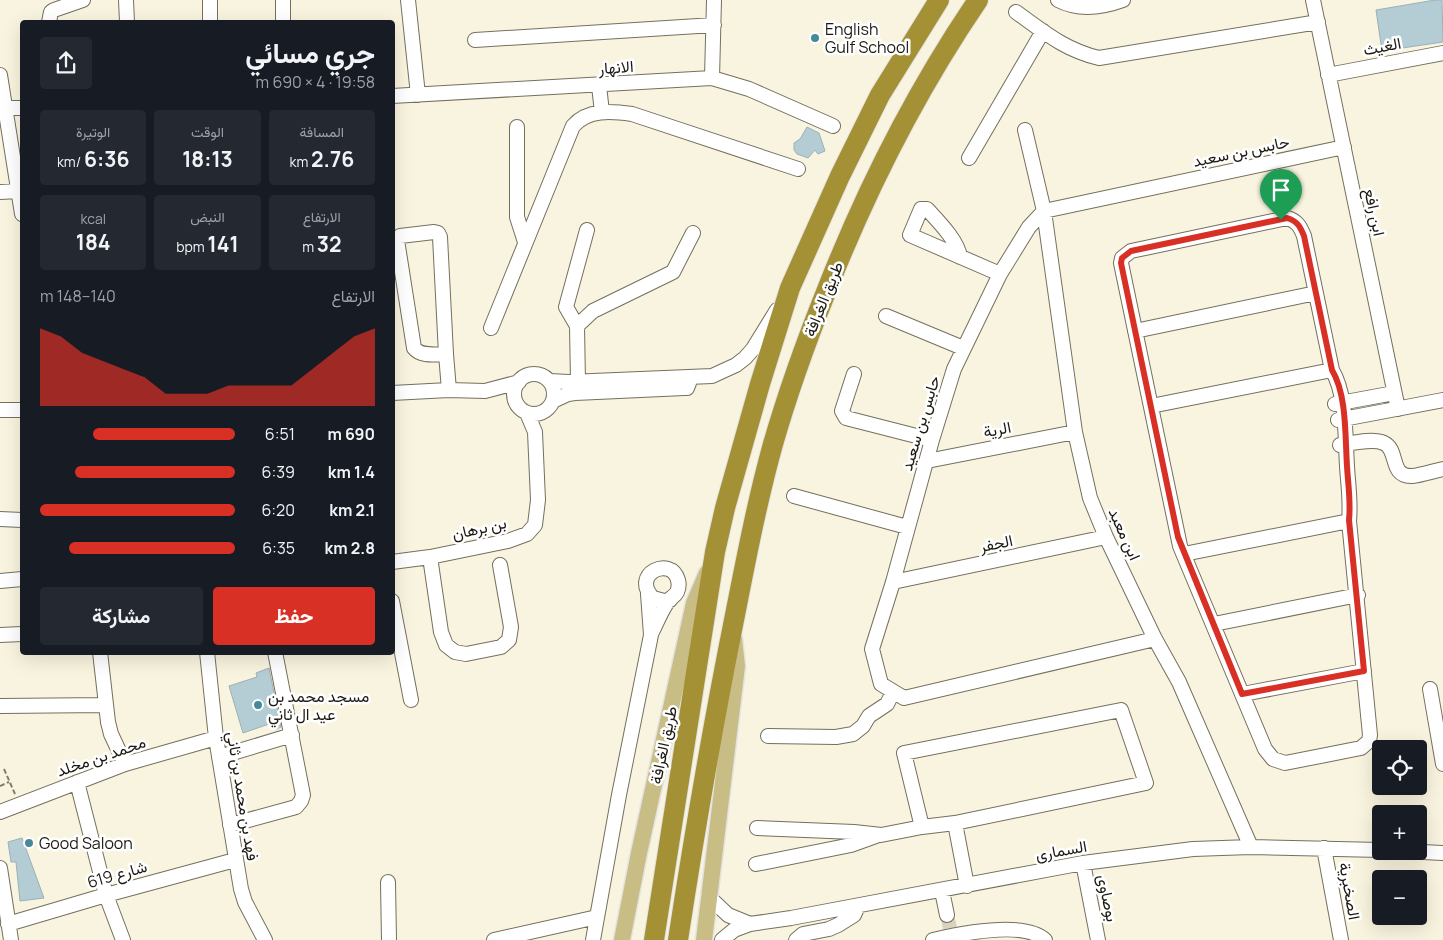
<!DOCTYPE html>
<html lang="ar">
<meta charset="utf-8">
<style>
body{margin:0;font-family:Manrope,Vazirmatn,sans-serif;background:#242831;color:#f1f3f6;direction:rtl;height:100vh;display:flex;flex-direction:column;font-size:19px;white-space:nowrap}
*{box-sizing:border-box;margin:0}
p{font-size:16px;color:#9ea1a6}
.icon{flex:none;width:28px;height:28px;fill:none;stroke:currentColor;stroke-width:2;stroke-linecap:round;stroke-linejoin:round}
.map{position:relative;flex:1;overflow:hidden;direction:ltr}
.sheet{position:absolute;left:20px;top:20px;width:375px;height:635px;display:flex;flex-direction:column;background:#171b24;border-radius:5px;box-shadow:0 5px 20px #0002;direction:rtl}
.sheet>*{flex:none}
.buttons{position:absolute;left:1372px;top:740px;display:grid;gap:10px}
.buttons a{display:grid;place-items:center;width:55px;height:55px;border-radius:5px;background:#171b24;box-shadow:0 5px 20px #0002;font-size:25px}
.pin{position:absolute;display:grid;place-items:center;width:42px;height:42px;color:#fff;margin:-51px -21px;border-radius:50% 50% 50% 0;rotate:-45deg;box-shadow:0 0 5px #0007}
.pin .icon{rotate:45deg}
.round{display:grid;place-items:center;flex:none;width:52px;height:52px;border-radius:5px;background:#242831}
.head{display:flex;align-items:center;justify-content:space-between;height:85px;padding:0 20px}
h1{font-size:28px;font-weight:700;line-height:38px}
.figures{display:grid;grid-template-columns:repeat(3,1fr);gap:8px;height:85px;padding:5px 20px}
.figures div{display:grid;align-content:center;border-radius:5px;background:#242831;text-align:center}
.figures b{font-size:21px;font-weight:700}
.figures small{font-size:14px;font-weight:400}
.figures p{font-size:14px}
.chart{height:140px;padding:10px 20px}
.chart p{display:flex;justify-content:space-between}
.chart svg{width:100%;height:90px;margin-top:5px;fill:#d93025;opacity:.7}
.primary-button{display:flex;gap:10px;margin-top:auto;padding:10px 20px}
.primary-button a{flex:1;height:58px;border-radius:5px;background:#d93025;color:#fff;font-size:20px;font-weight:700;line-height:58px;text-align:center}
.primary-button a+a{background:#242831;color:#f1f3f6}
ul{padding:0 20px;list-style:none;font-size:16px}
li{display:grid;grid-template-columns:80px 60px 1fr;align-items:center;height:38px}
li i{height:12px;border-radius:6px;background:#d93025}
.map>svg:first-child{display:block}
.building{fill:#b4ccd3;stroke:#9ab1b8}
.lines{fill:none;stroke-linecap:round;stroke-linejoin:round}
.minor-tunnel{stroke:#d8d3c0;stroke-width:14;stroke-dasharray:14 7;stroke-linecap:butt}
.minor-casing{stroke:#74705e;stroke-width:16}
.major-casing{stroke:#e4e3e3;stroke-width:19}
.highway-casing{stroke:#e4e3e3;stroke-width:22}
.path{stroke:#817e70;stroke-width:2;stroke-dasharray:5 2.5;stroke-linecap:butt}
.minor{stroke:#fff;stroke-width:14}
.major{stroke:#c9bd86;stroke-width:16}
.highway{stroke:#a59135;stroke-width:20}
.route-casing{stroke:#fff;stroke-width:10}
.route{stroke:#d93025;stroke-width:6}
.poi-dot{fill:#47889b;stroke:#fff;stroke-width:2}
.labels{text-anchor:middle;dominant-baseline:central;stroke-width:5;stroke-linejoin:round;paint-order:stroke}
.poi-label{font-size:16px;fill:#1b1912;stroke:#fff;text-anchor:start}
.street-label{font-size:16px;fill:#1b1912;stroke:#fff}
</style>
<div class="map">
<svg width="1443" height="940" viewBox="0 0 1443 940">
<rect width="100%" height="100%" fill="#f9f4df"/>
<path class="building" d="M1435,0H1442L1443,42L1382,51L1376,10Z
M807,127L819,133L825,151L818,154L815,150L808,158L797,154L794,150V143L800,139Z
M269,668L281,727L275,730L272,723L243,733L229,686L257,677L256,673Z
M22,838L44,898L20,901L16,862H11L8,842Z"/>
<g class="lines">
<path class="minor-tunnel" d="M947,915L950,928"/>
<g class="minor-casing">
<path id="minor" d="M126,0L127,22
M283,0V22
M408,0L418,95
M1058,0C1079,11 1101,8 1123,0
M1313,0L1398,409
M1016,12C1044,32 1065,50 1099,58L1318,22
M49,22L51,12L54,10L83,0
M210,22V0
M475,40L714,25
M0,75L22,214
M1328,75L1443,53
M712,78L714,0
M599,86L602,112
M392,96L712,78L749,89L833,126
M6,108H22
M517,127V217L525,242
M1025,130L1044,211L1075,432L1090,498L1106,537L1155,639L1179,682L1251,847
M969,158L1043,31
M0,192L19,191
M1287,218C1297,221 1300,226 1304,236L1332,370C1347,395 1345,437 1347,466C1348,484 1351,502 1349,521L1370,735L1369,741L1361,748L1285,763L1273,759L1265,749L1180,546L1121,263L1122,258L1131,251Z
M434,232L438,233L440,237L446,354C436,354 421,357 414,348L397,240L400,236Z
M960,257C958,241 938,221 927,209H921L910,235L1000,274
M886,316L963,348
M577,326L593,311L673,272L693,233
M491,328L573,126C588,109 611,111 632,114L798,169
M1135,331L1316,293
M446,354L449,390
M854,374L842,411L846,418L932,440
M514 394a20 20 0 1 1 40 0a20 20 0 1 1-40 0Z
M549,381L569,382L712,376L736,365L745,358L753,349L777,310
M578,382L577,326L566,307L587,230
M392,393L449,390L485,391L519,382
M553,401L568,394L575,393L684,388H687L689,383V381L684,378
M1335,404L1394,393
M1151,406L1332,370
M0,410H22
M1338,420L1443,400
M1340,445C1353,443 1372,438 1384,443C1399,450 1389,477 1412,476C1422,475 1433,471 1443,469
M927,461L1075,432
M794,496L907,527
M0,519L22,520
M1184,554L1349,521
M430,557L441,632L446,645L455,652L466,654L501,647L509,640L511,627L500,565
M392,562L430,557L508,541L527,534L535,525L538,500L535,432L527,413
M0,581L22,579
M893,582L1106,537
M392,601L411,700
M1214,624L1358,595
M652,632C657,622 662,609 669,600C672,597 675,596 677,592C679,588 679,584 678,580C671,555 630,574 653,598L664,601L670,600
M0,635L22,634
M1155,639L904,698L881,684L872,649L893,582L932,440L954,369L1000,274L1029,227L1044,211L1344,147
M100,652L108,722L111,734L125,764
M207,652L216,738L241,889L245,902L265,940
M1430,689L1443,764
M1243,694L1364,671
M0,706L105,705
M768,736L836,737L853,734L863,726L869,716L887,704L893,692
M219,757L292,735
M77,782L106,895L123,940
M0,812L125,764L216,738
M955,823L922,827L904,753L1121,710L1146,783L955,823L967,886
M230,825L296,807L301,801L303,795L275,652
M757,828L854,832L881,835L922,827
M1324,848L1341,940
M1402,851L1443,853
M1083,863L1098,940
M756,864L851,845L876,836
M0,868L11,940
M388,882L389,940
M942,891L947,915
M708,896L728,915L750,924
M8,924L106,895L235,860
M494,940L597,917
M593,940L619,795L651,635L648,594
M722,940L734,930L750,924L791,918L1083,863L1193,849L1251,847L1381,850
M796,940L803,934L829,929L838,925L854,915L858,906
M933,940C959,934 1024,920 1045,940"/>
</g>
<g class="major-casing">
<path id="major" d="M622,940L639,853L694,603L707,573
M704,940L737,666L734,639"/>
</g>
<g class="highway-casing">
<path id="highway" d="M654,940L715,552L725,508L760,384L790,288L840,176L880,95L939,0
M678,940C695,829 714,719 736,610C747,554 758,498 773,444C788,392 806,342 826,292C866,190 916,91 978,0"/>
</g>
<path class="path" d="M4,769L15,794
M0,786L9,782"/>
<use href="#minor" class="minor"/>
<use href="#major" class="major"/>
<use href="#highway" class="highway"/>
</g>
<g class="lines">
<g class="route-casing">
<path id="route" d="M1287,218C1297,221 1300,226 1304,236L1332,370C1347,395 1345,436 1347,466C1348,484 1351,502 1349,520L1364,671L1242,694L1178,537L1121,263L1122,258L1131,251Z"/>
</g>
<use href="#route" class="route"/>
</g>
<g class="poi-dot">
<circle cx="815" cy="38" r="5"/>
<circle cx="258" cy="705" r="5"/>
<circle cx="29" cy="843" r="5"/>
</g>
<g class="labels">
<g class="poi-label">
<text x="825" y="29">English<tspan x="825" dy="18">Gulf School</tspan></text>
<text x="268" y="696">مسجد محمد بن<tspan x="268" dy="18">عيد ال ثاني</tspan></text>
<text x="39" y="843">Good Saloon</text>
</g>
<g class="street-label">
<text transform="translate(1382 46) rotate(-11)">الغيث</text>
<text transform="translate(616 67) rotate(-4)">الانهار</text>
<text transform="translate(1241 151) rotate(-12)">حابس بن سعيد</text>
<text transform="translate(1375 212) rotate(78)">ابن رافع</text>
<text transform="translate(823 299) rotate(-68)">طريق الغرافة</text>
<text transform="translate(920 423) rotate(-73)">حابس بن سعيد</text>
<text transform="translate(997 429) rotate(-11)">الرية</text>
<text transform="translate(479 528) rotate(-13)">بن برهان</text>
<text transform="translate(1125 534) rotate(66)">ابن معبد</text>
<text transform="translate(996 543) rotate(-12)">الجفر</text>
<text transform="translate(663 745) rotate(-78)">طريق الغرافة</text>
<text transform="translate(101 756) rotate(-19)">محمد بن مخلد</text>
<text transform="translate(243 796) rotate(81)">فهد بن محمد بن ثاني</text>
<text transform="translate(1061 850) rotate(-10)">السمارى</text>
<text transform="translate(117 874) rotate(-16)">شارع 619</text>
<text transform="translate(1350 891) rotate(80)">الصخبرية</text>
<text transform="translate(1108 898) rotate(78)">بوصاوى</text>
</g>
</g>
</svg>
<div class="buttons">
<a><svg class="icon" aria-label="locate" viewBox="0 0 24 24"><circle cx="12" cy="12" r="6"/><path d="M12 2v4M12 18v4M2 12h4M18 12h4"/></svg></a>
<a>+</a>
<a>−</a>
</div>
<div class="pin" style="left:1281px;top:220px;background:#1e9e55"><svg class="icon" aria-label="arrive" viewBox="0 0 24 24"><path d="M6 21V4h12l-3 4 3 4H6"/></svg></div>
<section class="sheet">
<div class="head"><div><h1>جري مسائي</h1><p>19:58 · 4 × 690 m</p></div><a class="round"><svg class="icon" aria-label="share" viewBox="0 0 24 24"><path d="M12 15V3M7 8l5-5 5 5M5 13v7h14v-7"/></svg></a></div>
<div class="figures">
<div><p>المسافة</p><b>2.76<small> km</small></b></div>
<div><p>الوقت</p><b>18:13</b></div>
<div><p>الوتيرة</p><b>6:36<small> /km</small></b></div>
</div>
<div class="figures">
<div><p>الارتفاع</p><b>32<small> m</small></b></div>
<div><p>النبض</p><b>141<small> bpm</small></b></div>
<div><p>kcal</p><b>184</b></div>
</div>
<div class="chart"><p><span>الارتفاع</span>140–148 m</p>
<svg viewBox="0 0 160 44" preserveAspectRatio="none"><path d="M0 44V6L10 10L20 18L30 22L40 26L50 30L60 38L70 38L80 38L90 34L100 34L110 34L120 34L130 26L140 18L150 10L160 6V44z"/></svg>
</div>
<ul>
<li><b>690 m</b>6:51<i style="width:73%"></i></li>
<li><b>1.4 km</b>6:39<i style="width:82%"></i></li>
<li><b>2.1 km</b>6:20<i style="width:100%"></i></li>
<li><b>2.8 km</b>6:35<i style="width:85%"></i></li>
</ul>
<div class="primary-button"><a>حفظ</a><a>مشاركة</a></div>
</section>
</div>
